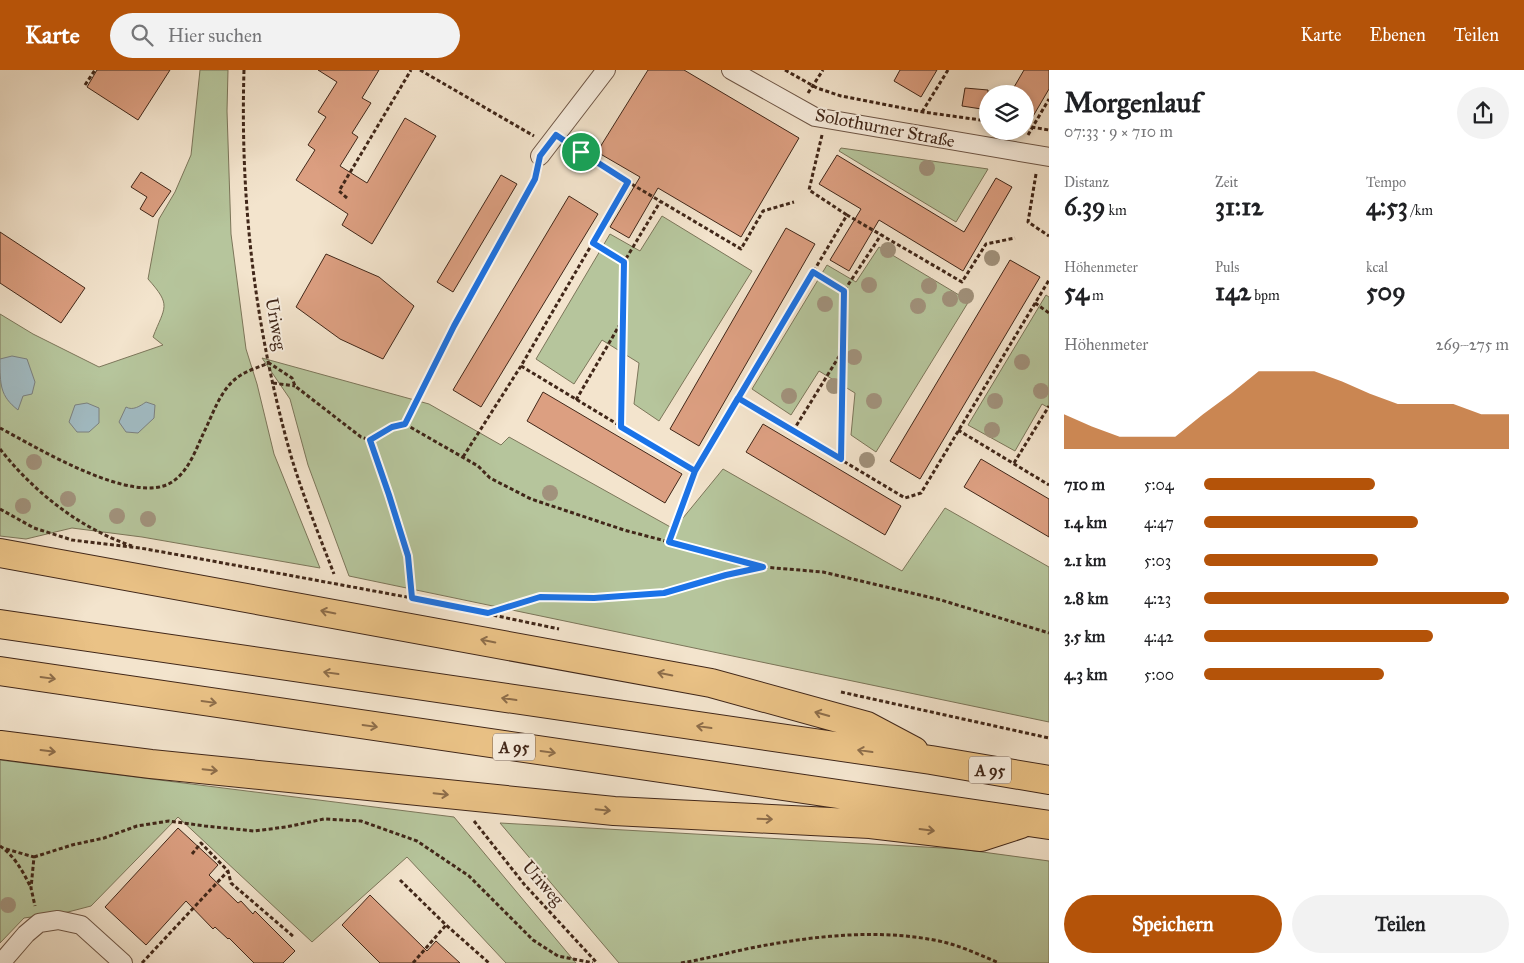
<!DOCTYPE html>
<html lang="de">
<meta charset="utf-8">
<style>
body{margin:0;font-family:"IM FELL Great Primer",serif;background:#f2f2f2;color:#202124;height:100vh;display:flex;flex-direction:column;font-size:19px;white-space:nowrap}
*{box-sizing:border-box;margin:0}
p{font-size:16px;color:#757577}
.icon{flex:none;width:28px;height:28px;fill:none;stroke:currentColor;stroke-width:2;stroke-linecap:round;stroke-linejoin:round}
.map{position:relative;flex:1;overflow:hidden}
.drawer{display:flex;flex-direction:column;background:#fff;width:475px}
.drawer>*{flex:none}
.buttons{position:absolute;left:979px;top:15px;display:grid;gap:10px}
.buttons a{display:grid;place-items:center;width:55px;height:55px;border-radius:50%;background:#fff;box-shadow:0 2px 8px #0003;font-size:25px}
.pin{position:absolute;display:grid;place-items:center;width:42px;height:42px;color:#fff;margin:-21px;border:2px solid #fff;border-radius:50%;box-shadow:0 1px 5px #0007}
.round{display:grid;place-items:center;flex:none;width:52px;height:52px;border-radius:26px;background:#f2f2f2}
.head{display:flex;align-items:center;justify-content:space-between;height:85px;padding:0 15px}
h1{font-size:28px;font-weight:700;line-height:38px}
.stats{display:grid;grid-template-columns:repeat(3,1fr);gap:8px;height:85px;padding:5px 15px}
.stats div{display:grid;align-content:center}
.stats b{font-size:25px;font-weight:700}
.stats small{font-size:14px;font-weight:400}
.stats p{font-size:14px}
.chart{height:140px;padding:10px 15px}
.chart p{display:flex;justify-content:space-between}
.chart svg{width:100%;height:90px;margin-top:5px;fill:#b45309;opacity:.7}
.button{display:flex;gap:10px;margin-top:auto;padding:10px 15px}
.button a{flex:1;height:58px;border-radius:30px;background:#b45309;color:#fff;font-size:20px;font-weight:700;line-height:58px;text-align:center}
.button a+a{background:#f2f2f2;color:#202124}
ul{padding:0 15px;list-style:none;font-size:16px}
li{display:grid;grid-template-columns:80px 60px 1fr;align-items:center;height:38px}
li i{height:12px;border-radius:6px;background:#b45309}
header{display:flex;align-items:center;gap:30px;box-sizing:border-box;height:70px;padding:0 25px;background:#b45309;color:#fff}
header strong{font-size:24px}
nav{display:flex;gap:28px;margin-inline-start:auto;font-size:18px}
.search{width:350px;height:45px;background:#f2f2f2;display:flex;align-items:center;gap:12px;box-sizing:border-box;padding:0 18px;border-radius:28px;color:#757577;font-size:19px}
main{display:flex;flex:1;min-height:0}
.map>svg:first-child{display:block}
.green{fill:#b6c59c;stroke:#7c765a}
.water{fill:#a1bbc3;stroke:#7b807f}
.building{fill:#dc9f81;stroke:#412719}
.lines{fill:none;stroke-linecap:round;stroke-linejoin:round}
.minor-casing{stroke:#6e5646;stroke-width:20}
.motorway-casing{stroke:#412719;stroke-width:30}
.path{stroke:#412719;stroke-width:3;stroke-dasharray:4 2.5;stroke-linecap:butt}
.minor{stroke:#f7edde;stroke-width:18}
.motorway{stroke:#eac286;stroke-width:28}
.tree{fill:#a1927c}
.oneway{stroke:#8d6d4a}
.route-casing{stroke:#fff;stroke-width:10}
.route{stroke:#1a73e8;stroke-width:6}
.labels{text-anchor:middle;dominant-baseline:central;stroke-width:4;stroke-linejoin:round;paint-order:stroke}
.shield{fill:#f7edde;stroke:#786254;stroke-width:1}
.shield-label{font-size:16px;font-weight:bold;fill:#412719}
.street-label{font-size:18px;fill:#412719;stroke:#f7edde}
</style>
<header>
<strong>Karte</strong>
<div class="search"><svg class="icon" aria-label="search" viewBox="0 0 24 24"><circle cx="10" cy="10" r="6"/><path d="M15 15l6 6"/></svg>Hier suchen</div>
<nav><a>Karte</a><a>Ebenen</a><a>Teilen</a></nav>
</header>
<main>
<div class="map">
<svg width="1049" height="893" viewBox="0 0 1049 893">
<rect width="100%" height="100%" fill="#f3e4cd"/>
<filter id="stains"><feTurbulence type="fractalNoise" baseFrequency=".004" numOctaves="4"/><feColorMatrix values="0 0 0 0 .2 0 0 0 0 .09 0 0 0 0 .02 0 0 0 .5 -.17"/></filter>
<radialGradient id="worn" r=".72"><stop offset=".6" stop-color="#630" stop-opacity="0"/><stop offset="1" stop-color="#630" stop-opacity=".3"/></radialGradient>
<path class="green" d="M200,0H228L227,41L231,164L246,279L257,314L274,384L320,498L142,467L72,458L26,469L0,466V244L33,264L99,297L163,275L153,267C165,236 172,236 148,209L159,149L175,122L191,85Z
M841,78L988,99L956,152L839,81Z
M662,146L752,201L659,351L634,334L639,293L602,270L574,314L536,289L610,164L640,181Z
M879,177L969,231L876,382L851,365L855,323L819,301L791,345L752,319L827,195L856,212Z
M1046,225L1049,227V338L1042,334L1015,381L968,355Z
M262,288L429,334L501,375L509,367L674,459L723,399L902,501L945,438L1049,497V652L349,506L308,395L290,329Z
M0,690L454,747L576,893H506L407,787L312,872L178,747L91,836L68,842L24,848L0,873Z
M500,753L960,779L1049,791V893H619Z"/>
<path class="water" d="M12,286L27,289L35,312L32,324L23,326L18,340C0,326 0,315 0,289Z
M146,332L155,335L154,348L138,363L126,362L119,352L126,337C133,341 140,336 146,332Z
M87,333L99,338V353L89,362H77L69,352L75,335Z"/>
<path class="building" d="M97,0H170L138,50L87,17Z
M318,0H379L362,28L371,33L352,63L358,67L340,96L367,113L405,48L436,66L372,174L342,155L348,144L296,110L315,80L308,75L326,47L318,42L337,12Z
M648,0H684L799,68L741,167L658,118L629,168L610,157L640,107L597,82Z
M900,0H937L921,27L894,11Z
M1024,0H1049V19L1025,60V24H1010Z
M965,18L988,20V40L962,36Z
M837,85L964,162L996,108L1012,117L963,201L879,150L849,201L830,190L861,139L819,114Z
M141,102L171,121L153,147L140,139L147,127L131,117Z
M501,105L517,114L453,222L437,212Z
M569,126L598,144L481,337L453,320Z
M786,158L815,174L699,376L670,359Z
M0,162L85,218L61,253L0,213Z
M326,184L379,207L414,236L383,289L340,269L296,237Z
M1010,190L1040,207L920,409L890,391Z
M543,322L682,404L665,433L527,351Z
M763,354L901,436L885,465L746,382Z
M981,389L1049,429V467L964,417Z
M178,758L218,795L209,805L238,833L241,831L253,844L255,841L295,881L283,893H254L229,868L228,869L215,857L213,859L186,831L146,875L105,837Z
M370,825L427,881L436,871L460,893H380L342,855Z"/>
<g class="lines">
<g class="minor-casing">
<path id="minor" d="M731,0L815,47L1049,87
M540,86L606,0
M1,893L26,864L39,853L58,850L81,855L123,893"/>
</g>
<g class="motorway-casing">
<path id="motorway" d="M0,483L711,613L867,656L914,681
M0,554L931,690L1049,710
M0,601L1049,755
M0,675L151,694L614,741L870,754L981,767L1021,754"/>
</g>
<path class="path" d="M244,0C240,132 255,259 291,386C303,426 319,465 334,504
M420,0L534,66
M785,0L817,18L841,26L923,42L988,51
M85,15L95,0
M808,23L823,0
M922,42L948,0
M1025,56L1049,60
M822,65L809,120L847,145
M1028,65L1049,29
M571,75L628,112
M1036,104L1028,152L1049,166
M347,128L339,121L411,0
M593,173L624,192
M813,202L844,221
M1035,233L1049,243
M521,296L695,401L847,145L962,212L986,174L1015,168
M273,313L295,316
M738,328L905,428L921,423L1049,210
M576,330L623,249
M405,354L453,257L535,109L537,102
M621,357L624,192L660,132
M0,358C36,377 134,437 172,412C189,401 196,379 204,362C214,342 221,317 241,305C249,300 259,297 269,293L292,308L295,316L361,367L370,370L392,357L405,354L478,396L490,408L531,429L624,460L763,497L823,502L941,530L1049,563
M958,360L1049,415
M793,361L843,280
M370,370L389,425L408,486L412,528
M0,379C34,422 79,458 132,476
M463,387L521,296L628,112L741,179L763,141L794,132
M841,389L844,221L881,165
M1014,393L1049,336
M0,439L34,458L72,470L140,478L196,488L412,528L559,559
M669,472L695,401
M489,543L540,527L594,528L664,523L726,505L762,497
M841,622L1049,668
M474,751L524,814L597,893
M0,776C14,785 24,803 31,818
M6,779L34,787L31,818L35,836
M192,784L201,773L228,801L231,813L294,867
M34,787L72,775L104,768L137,756L169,751L205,756L254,761L286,757L324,749L361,751L417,771L469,806L533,870L558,886L593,893
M400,810L446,855L489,893
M142,893L228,801
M413,893L446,855
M681,893C706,889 730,882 756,877C814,866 875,859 934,870C957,874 978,884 999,893"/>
<use href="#minor" class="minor"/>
<use href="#motorway" class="motorway"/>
</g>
<g class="tree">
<circle cx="927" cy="98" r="8"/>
<circle cx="888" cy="180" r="8"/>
<circle cx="992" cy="188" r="8"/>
<circle cx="869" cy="215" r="8"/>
<circle cx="929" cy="216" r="8"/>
<circle cx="966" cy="226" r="8"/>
<circle cx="950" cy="229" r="8"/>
<circle cx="825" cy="234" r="8"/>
<circle cx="918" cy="236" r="8"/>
<circle cx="854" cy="287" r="8"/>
<circle cx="1022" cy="292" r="8"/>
<circle cx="834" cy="316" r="8"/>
<circle cx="1041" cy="321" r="8"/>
<circle cx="789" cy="326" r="8"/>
<circle cx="874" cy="331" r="8"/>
<circle cx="995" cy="331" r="8"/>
<circle cx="992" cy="360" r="8"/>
<circle cx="867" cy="390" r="8"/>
<circle cx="34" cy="392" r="8"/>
<circle cx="550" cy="423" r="8"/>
<circle cx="68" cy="429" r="8"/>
<circle cx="23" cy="436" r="8"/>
<circle cx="117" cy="446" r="8"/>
<circle cx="148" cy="449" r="8"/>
<circle cx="8" cy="835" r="8"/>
</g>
<defs><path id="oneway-shaft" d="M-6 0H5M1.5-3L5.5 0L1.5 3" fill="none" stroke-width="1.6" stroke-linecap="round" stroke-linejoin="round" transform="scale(1.25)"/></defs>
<g class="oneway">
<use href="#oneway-shaft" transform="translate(328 542) rotate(-169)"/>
<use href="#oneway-shaft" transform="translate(488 571) rotate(-169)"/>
<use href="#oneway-shaft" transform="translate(331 603) rotate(-172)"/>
<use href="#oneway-shaft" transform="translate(665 604) rotate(-169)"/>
<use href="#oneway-shaft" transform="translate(48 608) rotate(8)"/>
<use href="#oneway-shaft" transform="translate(509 629) rotate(-172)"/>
<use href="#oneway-shaft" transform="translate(209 632) rotate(8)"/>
<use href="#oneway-shaft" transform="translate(822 644) rotate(-164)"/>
<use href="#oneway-shaft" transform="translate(370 656) rotate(8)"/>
<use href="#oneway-shaft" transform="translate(704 657) rotate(-172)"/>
<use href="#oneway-shaft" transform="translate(48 681) rotate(7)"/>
<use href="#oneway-shaft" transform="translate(865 681) rotate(-172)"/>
<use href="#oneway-shaft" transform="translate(548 682) rotate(8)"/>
<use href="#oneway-shaft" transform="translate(210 700) rotate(6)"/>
<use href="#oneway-shaft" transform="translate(441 724) rotate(6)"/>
<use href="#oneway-shaft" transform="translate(603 740) rotate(6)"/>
<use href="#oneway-shaft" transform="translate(765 749) rotate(2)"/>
<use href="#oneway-shaft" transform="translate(927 760) rotate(7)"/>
</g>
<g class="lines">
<g class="route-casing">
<path id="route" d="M581,82L556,65L540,86L535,109L454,256L405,354L392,357L370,370L389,425L408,486L412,528L488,543L540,527L594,528L664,523L726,505L763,497L669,472L695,401L738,328L841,389L844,221L813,202C774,269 734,335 695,401L621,357L624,192L593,173L628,112L581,82"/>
</g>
<use href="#route" class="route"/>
</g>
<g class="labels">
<g class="shield">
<rect x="493" y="663.5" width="42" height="27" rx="4"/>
<rect x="969" y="686.5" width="42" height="27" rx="4"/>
</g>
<g class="shield-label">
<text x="514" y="677">A 95</text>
<text x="990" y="700">A 95</text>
</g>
<g class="street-label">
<text transform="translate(885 58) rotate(11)">Solothurner Straße</text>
<text transform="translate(276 254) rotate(80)">Uriweg</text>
<text transform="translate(543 813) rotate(49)">Uriweg</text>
</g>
</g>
<rect width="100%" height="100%" filter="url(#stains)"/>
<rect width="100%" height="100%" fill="url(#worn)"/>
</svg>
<div class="buttons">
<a><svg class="icon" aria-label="layers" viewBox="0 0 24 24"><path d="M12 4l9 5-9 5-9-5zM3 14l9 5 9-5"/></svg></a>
</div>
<div class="pin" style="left:581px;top:82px;background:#1e9e55"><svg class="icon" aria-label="arrive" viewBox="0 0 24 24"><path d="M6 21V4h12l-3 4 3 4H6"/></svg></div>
</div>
<section class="drawer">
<div class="head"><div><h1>Morgenlauf</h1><p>07:33 · 9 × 710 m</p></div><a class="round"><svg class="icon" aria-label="share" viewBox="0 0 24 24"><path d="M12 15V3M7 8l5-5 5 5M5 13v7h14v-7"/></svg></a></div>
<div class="stats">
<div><p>Distanz</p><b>6.39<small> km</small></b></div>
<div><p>Zeit</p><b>31:12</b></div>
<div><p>Tempo</p><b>4:53<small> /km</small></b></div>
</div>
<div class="stats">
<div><p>Höhenmeter</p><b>54<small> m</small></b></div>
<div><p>Puls</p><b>142<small> bpm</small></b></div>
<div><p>kcal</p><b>509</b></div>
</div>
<div class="chart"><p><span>Höhenmeter</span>269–275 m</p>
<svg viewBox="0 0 160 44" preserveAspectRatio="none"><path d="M0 44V27L10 33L20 38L30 38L40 38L50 27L60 17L70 6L80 6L90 6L100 11L110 17L120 22L130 22L140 22L150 27L160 27V44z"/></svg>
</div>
<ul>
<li><b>710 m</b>5:04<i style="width:56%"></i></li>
<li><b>1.4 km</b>4:47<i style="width:70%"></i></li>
<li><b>2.1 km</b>5:03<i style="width:57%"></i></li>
<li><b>2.8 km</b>4:23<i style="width:100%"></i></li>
<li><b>3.5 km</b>4:42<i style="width:75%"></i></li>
<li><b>4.3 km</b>5:00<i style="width:59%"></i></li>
</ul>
<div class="button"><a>Speichern</a><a>Teilen</a></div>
</section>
</main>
